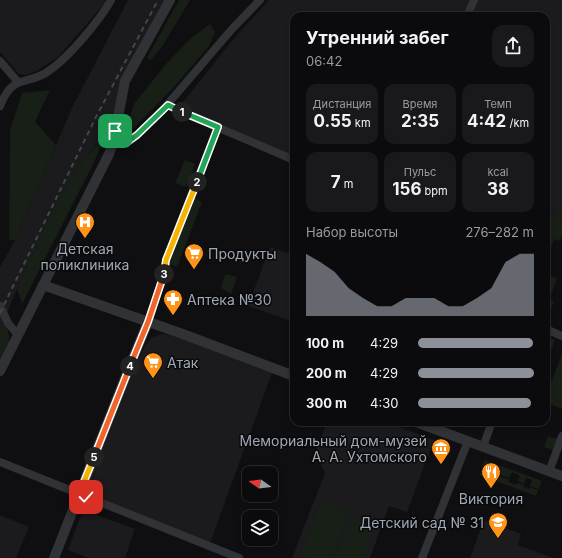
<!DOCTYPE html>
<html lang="ru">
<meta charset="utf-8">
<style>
body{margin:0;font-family:Inter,sans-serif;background:#19191b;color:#f1f3f6;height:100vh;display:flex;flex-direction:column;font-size:15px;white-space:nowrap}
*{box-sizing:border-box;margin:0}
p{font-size:13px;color:#9a9b9d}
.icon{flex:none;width:22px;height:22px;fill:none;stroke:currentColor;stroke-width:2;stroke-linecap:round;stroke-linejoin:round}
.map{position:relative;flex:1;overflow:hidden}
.drawer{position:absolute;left:290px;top:12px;width:260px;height:414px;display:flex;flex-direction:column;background:#0b0b0d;border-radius:12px;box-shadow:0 2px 6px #0003,0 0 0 1px #2b2b2e}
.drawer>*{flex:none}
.needle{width:26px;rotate:284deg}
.tools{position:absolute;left:242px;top:466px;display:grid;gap:8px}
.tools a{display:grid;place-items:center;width:36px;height:36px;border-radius:8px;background:#0b0b0d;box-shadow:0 2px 6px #0003,0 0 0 1px #2b2b2e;font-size:20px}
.pin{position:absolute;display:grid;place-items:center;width:34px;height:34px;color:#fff;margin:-17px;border-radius:8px;box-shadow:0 2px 6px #0006}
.km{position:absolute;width:20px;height:20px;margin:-10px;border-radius:50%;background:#222;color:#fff;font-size:11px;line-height:20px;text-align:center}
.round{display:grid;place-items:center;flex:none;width:42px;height:42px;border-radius:12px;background:#19191b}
.summary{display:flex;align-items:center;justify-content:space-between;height:68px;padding:0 16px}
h1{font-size:18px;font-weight:700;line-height:30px}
.figures{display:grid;grid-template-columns:repeat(3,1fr);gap:6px;height:68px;padding:4px 16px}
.figures div{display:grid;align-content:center;border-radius:10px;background:#19191b;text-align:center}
.figures b{font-size:17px;font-weight:700}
.figures small{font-size:11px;font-weight:400}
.figures p{font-size:11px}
.chart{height:112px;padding:8px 16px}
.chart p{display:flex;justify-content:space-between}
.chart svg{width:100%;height:72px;margin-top:4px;fill:#8c9099;opacity:.7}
ul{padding:0 16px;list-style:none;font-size:13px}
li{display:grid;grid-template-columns:64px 48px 1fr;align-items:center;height:30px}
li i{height:10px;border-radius:5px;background:#8c9099}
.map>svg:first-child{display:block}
.built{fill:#1b1b1e}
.green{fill:#171f17}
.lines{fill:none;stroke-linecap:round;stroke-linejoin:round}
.minor{stroke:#303236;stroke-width:8}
.tertiary{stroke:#303236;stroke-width:10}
.rail{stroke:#43464b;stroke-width:2;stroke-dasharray:5 4;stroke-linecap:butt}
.split-1-casing{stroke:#fff;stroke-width:8}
.split-2-casing{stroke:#fff;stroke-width:8}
.split-3-casing{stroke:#fff;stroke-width:8}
.split-4-casing{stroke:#fff;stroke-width:8}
.split-5-casing{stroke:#fff;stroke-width:8}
.split-6-casing{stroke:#fff;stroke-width:8}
.split-1{stroke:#22a559;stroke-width:5}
.split-2{stroke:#22a559;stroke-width:5}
.split-3{stroke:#f5b400;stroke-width:5}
.split-4{stroke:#f0652b;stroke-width:5}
.split-5{stroke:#f0652b;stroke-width:5}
.split-6{stroke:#f5b400;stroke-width:5}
.labels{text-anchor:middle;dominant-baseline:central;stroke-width:3;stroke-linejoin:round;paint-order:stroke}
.poi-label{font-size:14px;fill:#9fa8b3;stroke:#0a0a0c;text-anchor:start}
</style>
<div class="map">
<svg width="562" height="558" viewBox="0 0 562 558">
<rect width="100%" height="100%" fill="#0f0f11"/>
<path class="built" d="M0,0H105V3L58,57L35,72L26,75L19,74L0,52Z
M128,0H167L153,24L112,125L83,161L66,186L17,289L0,330V267L15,240L72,108Z
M269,0H562V217L546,211V16H294V157L179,107L231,42Z
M270,247L294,255V322L248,306Z
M164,334L174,336L272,373L210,543L86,492V489L140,355L146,344L151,338L158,335Z
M327,422H386L434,440L407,512L389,506L370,558H292L325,473L315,453Z
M83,510L135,529L125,558H89L68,550Z
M0,515L29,527L16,558H0Z
M484,520L521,534L518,545L553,558H470Z"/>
<path class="green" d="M179,0H196H190L163,45L151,60L147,58Z
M210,24L215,32L209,46L175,86L130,132L126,130L134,104L167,63L190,39Z
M50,90L35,122L56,145L15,240H9L10,130L22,93Z
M99,142L102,144L92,166L22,304L17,289C33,256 47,218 66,186C75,170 87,156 99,142Z
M185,160L195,164L186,187L175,183Z
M194,198L202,202L177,267L169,264Z
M546,211L562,217V235L560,241L554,239L546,262Z
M225,274L237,277L231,294L221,288Z
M546,275L557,278L549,300L554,302L551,308L546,307Z
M4,320C13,341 9,344 0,364V330Z
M546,336L555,340L546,364Z
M562,354V409L546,402V396Z
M548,436L557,439L553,450L544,447Z
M485,460L542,481L539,489L530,486L532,480L526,478L524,484L518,481L520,476L512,472L509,478L499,474L501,469L495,467L493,472L482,468Z
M482,469L493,473L491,477L497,479L498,476L509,479L508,482L516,485L518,483L524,485L523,487L529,489L530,487L538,490L536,496L480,475Z
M322,500L350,511L332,558H309L300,555Z
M355,518L369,523L373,528L362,558H336L349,522Z"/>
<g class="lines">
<path class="minor" d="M467,16L474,0
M0,61L18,82
M168,105L177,110L294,160
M0,106C13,72 28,87 50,70C69,57 100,20 111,0
M113,143H125L137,135L160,113L232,29L260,0
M0,306L8,323L18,335
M148,322L165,272L166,260L218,127
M546,329L562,336
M483,447L492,422
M0,462L239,558
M549,472L562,436
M422,558L468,441"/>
<path class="tertiary" d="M43,285L180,333L294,376
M0,371L109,154L113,143L125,81L170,0
M416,422L562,476
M54,558L133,358L148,322"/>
<path class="rail" d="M0,313L96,117L158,0"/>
</g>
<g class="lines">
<g class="split-1-casing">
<path id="split-1" d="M115,131L113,143H126L137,135L168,105L182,112"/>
</g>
<g class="split-2-casing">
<path id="split-2" d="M182,112L218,127L197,182"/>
</g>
<g class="split-3-casing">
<path id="split-3" d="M164,274L166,260L197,182"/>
</g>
<g class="split-4-casing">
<path id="split-4" d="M130,366L148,322L164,274"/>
</g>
<g class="split-5-casing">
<path id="split-5" d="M94,457L130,366"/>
</g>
<g class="split-6-casing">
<path id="split-6" d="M86,497L79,494L94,457"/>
</g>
<use href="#split-1" class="split-1"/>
<use href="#split-2" class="split-2"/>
<use href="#split-3" class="split-3"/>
<use href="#split-4" class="split-4"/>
<use href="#split-5" class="split-5"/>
<use href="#split-6" class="split-6"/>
</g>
<defs>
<g id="hospital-pin" transform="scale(1)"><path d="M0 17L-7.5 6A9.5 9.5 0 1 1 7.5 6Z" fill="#ff9419" stroke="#0a0a0c"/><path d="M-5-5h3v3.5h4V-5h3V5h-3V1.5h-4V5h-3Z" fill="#fff"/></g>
<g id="supermarket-pin" transform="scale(1)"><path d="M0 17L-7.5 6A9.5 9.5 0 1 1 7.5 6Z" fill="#ff9419" stroke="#0a0a0c"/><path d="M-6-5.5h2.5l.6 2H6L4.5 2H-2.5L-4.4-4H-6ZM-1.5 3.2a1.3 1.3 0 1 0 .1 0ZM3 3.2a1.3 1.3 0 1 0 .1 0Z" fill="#fff"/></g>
<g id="pharmacy-pin" transform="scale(1)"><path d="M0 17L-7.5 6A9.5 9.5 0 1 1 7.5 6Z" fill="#ff9419" stroke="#0a0a0c"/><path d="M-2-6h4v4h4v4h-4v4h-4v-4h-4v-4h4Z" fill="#fff"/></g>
<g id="museum-pin" transform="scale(1)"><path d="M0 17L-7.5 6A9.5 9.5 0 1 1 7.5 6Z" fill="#ff9419" stroke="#0a0a0c"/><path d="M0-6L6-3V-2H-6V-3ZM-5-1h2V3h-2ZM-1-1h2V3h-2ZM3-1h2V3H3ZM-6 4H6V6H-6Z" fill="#fff"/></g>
<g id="restaurant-pin" transform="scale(1)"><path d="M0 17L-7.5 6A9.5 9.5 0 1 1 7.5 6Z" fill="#ff9419" stroke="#0a0a0c"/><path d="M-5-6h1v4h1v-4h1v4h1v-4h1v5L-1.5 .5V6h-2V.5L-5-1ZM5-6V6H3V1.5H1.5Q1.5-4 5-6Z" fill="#fff"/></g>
<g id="school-pin" transform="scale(1)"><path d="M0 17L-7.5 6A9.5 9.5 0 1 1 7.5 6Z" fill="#ff9419" stroke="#0a0a0c"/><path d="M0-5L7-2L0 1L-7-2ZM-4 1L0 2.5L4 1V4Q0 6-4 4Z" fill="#fff"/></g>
</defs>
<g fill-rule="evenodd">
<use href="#hospital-pin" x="85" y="222"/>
<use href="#supermarket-pin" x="194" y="253"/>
<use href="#pharmacy-pin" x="173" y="299"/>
<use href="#supermarket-pin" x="153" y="362"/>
<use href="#museum-pin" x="441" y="448"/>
<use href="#restaurant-pin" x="491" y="472"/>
<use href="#school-pin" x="498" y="522"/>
</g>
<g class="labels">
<g class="poi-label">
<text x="85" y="248" text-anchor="middle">Детская<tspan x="85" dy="16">поликлиника</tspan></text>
<text x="208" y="253">Продукты</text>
<text x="187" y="299">Аптека №30</text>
<text x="167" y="362">Атак</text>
<text x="427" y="440" text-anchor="end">Мемориальный дом-музей<tspan x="427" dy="16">А. А. Ухтомского</tspan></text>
<text x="491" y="498" text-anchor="middle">Виктория</text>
<text x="484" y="522" text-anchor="end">Детский сад № 31</text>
</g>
</g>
</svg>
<div class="tools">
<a><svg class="needle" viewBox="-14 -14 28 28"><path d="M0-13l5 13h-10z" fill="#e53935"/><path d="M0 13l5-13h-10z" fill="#9a9b9d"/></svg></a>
<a><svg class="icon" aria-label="layers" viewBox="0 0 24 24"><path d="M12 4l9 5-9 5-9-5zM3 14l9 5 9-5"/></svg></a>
</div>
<div class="pin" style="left:115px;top:131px;background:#1e9e55"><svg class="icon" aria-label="arrive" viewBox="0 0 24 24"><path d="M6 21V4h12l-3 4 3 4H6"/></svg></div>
<div class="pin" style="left:86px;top:497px;background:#d93025"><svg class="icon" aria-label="check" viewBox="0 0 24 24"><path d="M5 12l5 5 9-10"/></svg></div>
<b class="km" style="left:182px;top:112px">1</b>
<b class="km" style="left:197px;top:182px">2</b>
<b class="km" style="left:164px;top:274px">3</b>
<b class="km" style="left:130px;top:366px">4</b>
<b class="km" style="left:94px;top:457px">5</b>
<section class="drawer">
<div class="summary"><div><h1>Утренний забег</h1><p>06:42</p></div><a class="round"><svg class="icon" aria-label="share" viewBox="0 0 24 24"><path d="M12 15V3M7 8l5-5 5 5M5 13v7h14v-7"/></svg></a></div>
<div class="figures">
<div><p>Дистанция</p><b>0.55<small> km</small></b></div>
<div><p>Время</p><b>2:35</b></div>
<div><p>Темп</p><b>4:42<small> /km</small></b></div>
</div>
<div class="figures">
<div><b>7<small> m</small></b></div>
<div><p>Пульс</p><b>156<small> bpm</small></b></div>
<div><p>kcal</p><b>38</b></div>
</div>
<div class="chart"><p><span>Набор высоты</span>276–282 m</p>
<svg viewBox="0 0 160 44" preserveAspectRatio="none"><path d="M0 44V6L10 11L20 17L30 27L40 33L50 38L60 38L70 33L80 33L90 33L100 38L110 38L120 33L130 27L140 11L150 6L160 6V44z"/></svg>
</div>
<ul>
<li><b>100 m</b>4:29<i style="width:99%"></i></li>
<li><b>200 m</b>4:29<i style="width:100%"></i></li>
<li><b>300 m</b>4:30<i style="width:97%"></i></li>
</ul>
</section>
</div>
